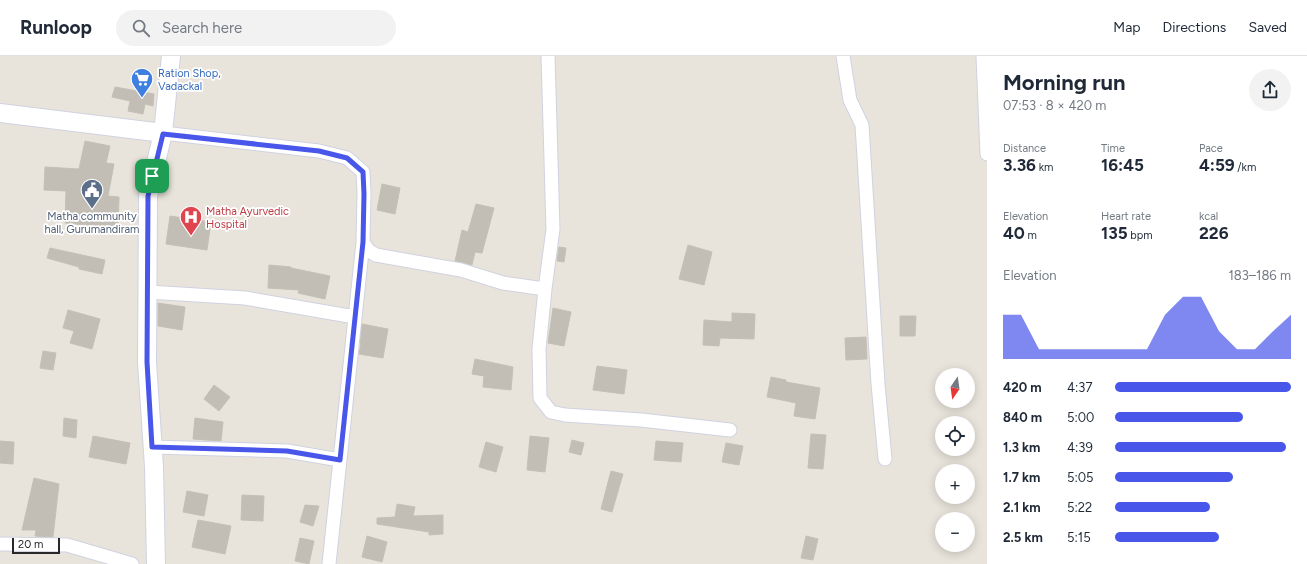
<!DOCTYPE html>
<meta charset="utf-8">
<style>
body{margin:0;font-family:Figtree,sans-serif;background:#f2f2f3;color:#1f2937;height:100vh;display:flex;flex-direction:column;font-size:15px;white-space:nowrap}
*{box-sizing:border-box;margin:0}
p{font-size:13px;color:#747a83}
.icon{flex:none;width:22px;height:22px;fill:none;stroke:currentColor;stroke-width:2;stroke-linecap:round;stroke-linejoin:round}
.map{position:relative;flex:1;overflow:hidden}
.sheet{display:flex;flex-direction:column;background:#fff;width:320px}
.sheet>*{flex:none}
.needle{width:26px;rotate:193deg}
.tools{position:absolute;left:935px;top:312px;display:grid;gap:8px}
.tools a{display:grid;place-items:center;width:40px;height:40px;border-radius:50%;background:#fff;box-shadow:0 2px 10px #0003;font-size:20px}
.scale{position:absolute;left:12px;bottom:10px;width:48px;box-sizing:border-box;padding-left:4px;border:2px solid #282828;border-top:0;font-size:11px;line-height:14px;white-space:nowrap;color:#282828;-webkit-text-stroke:3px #fff;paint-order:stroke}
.pin{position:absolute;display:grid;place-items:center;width:34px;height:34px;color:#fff;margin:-17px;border-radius:8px;box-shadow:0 2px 6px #0006}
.round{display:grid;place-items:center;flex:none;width:42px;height:42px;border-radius:21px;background:#f2f2f3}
.summary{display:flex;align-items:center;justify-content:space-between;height:68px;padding:0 16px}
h1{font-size:22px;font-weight:700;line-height:30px}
.stats{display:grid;grid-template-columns:repeat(3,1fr);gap:6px;height:68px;padding:4px 16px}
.stats div{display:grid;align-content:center}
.stats b{font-size:17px;font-weight:700}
.stats small{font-size:11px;font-weight:400}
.stats p{font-size:11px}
.chart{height:112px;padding:8px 16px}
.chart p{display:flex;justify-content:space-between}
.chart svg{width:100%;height:72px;margin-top:4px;fill:#4856ea;opacity:.7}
ul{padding:0 16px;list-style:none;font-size:13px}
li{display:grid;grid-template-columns:64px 48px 1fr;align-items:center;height:30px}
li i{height:10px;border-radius:5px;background:#4856ea}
header{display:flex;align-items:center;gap:24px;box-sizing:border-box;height:56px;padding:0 20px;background:#fff;border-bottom:1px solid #e0e1e3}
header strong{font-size:19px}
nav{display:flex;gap:22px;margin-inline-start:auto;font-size:14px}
.search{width:280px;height:36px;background:#f2f2f3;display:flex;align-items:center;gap:10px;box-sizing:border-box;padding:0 14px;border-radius:22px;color:#747a83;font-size:15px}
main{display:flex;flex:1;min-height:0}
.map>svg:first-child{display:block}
.building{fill:#c2beb6;stroke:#c4c0b5}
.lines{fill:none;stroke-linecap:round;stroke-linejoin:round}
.street-casing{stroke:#d0d2e0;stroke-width:15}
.secondary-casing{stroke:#d0d2e0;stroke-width:20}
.street{stroke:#fff;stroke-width:13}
.secondary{stroke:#fff;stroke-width:18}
.route-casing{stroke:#fff;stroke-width:8}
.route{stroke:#4856ea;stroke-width:5}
.labels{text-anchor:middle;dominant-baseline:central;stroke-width:3.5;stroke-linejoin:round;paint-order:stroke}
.shop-label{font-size:11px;fill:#366cbe;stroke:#fff;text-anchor:start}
.health-label{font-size:11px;fill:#be3a42;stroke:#fff;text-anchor:start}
.service-label{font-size:11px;fill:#4e5e75;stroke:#fff}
</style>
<header>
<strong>Runloop</strong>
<div class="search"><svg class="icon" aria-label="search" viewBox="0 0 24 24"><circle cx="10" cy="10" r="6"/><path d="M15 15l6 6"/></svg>Search here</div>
<nav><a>Map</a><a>Directions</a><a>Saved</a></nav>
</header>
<main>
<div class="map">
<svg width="987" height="508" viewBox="0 0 987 508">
<rect width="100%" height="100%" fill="#e9e4db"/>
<path class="building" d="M115,31L154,38L153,50L145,48L143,58L128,55L130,45L112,41Z
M85,85L110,90L106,107L114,108L108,140L119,141L118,172L65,167L66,135L44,134L45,111L79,113Z
M382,128L400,132L395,158L377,154Z
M476,148L494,152L482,197L475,196L472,209L455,205L462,174L468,176Z
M170,160L211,166L207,194L166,188Z
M688,189L712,196L704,229L679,223Z
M559,191L566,192L564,206L557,205Z
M50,192L105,204L102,218L79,213V211L47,202Z
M269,209L291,211V212L330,220L325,243L298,237L299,234L268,232Z
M158,247L185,251L182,274L158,270Z
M553,252L571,256L564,290L548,287Z
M68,254L100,263L92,293L70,287L74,275L63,272Z
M732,257L755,258L754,283L720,282L719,290L703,289L704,264L732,266Z
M900,260H916L915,280H900Z
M362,268L388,273L383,302L359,298L361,287H360Z
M866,281L867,303L846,304L845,282Z
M43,295L56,297L53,314L40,312Z
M475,303L513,311L511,334L483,331L484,320L472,318Z
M597,310L627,314L624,338L593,334Z
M771,321L786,324V326L820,332L815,363L794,360L796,347L767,341Z
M214,329L230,341L219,355L204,343Z
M64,362L77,364L76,382L63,380Z
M195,362L223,366L221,385L193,383Z
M811,378L826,379L823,413L808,412Z
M93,380L130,387L126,408L89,401Z
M530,380L549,382L545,416L527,414Z
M572,384L584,387L581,399L569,396Z
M0,385L14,386L13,408L0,407Z
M656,385L683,387L681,406L654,404Z
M486,386L503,391L496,416L479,411Z
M726,387L743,390L739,409L722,406Z
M611,415L623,418L612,456L601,453Z
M34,422L59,428L53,481L35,480L36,474H22Z
M187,435L208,439L204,460L183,456Z
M242,439L264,440L263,465L241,464Z
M397,448L415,451L413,460L443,459V478L429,479V476L377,468V462L395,461Z
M305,449L319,450L313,470L300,466Z
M198,464L231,470L225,498L192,491Z
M367,480L387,486L382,506L362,501Z
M806,480L818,483L813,504L801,502Z
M300,482L314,485L309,508L295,505Z"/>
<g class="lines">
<g class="street-casing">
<path id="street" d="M843,0L850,44L862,69L878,328L885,403
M983,0L987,98
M163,77L319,95L347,102L363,116L364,138L363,186L369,195L376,199L461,214L503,227L545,233L539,293L540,342L551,356L565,359L641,364L730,374
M545,233L553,173L548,0
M148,236L245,242L355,261
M152,391L287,395L340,404
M0,488L67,489L132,508
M329,508L363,186"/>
</g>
<g class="secondary-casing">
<path id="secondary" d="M0,57L163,77
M156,508L154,411L147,306L148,140L163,77L171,0"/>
</g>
<use href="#street" class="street"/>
<use href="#secondary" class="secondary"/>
</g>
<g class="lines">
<g class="route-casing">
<path id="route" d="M163,78L319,95L347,102L363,116L364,138L363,186L340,404L287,395L152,391L147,306L148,140Z"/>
</g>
<use href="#route" class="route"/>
</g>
<defs>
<g id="supermarket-pin" transform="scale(1.15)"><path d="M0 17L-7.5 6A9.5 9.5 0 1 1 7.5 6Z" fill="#3f7fe0" stroke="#fff"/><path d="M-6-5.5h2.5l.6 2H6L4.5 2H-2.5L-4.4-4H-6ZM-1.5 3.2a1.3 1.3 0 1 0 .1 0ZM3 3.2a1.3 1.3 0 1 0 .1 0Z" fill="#fff"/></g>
<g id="civic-pin" transform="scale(1.15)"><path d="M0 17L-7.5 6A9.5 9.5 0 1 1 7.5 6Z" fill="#5c6f8a" stroke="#fff"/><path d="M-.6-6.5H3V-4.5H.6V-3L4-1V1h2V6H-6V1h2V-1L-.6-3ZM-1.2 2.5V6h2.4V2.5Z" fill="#fff"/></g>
<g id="hospital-pin" transform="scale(1.15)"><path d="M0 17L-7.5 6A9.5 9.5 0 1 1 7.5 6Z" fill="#e0444e" stroke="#fff"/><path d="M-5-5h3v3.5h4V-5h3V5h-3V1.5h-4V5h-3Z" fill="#fff"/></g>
</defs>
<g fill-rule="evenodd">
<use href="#supermarket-pin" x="142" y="23"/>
<use href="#civic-pin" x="92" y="134"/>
<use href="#hospital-pin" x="191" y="161"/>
</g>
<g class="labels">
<g class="shop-label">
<text x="158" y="17">Ration Shop,<tspan x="158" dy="13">Vadackal</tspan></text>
</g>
<g class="health-label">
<text x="206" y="155">Matha Ayurvedic<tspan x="206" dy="13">Hospital</tspan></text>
</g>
<g class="service-label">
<text x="92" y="160">Matha community<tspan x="92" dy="13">hall, Gurumandiram</tspan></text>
</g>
</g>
</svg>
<div class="tools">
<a><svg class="needle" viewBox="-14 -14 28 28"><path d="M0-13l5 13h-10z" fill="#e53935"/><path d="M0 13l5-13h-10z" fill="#747a83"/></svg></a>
<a><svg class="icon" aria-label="locate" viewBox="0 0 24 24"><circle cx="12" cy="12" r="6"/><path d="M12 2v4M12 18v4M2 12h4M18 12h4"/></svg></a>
<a>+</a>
<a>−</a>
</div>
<div class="scale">20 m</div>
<div class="pin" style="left:152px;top:120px;background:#1e9e55"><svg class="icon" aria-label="arrive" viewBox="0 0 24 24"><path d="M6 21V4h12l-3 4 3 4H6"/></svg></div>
</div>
<section class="sheet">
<div class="summary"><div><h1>Morning run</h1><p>07:53 · 8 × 420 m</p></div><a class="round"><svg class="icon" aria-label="share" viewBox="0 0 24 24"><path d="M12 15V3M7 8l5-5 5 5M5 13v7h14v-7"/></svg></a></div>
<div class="stats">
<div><p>Distance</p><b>3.36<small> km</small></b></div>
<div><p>Time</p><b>16:45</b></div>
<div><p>Pace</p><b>4:59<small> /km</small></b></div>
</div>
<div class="stats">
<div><p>Elevation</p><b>40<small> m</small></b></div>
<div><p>Heart rate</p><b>135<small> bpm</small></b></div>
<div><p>kcal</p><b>226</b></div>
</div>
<div class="chart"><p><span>Elevation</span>183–186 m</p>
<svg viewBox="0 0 160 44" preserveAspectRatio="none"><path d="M0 44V17L10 17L20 38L30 38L40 38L50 38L60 38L70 38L80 38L90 17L100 6L110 6L120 27L130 38L140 38L150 27L160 17V44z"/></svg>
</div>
<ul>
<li><b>420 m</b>4:37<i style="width:100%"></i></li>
<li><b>840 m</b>5:00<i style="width:73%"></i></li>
<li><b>1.3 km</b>4:39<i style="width:97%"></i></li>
<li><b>1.7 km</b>5:05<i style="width:67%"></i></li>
<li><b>2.1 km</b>5:22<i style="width:54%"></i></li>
<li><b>2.5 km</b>5:15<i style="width:59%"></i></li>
</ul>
</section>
</main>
